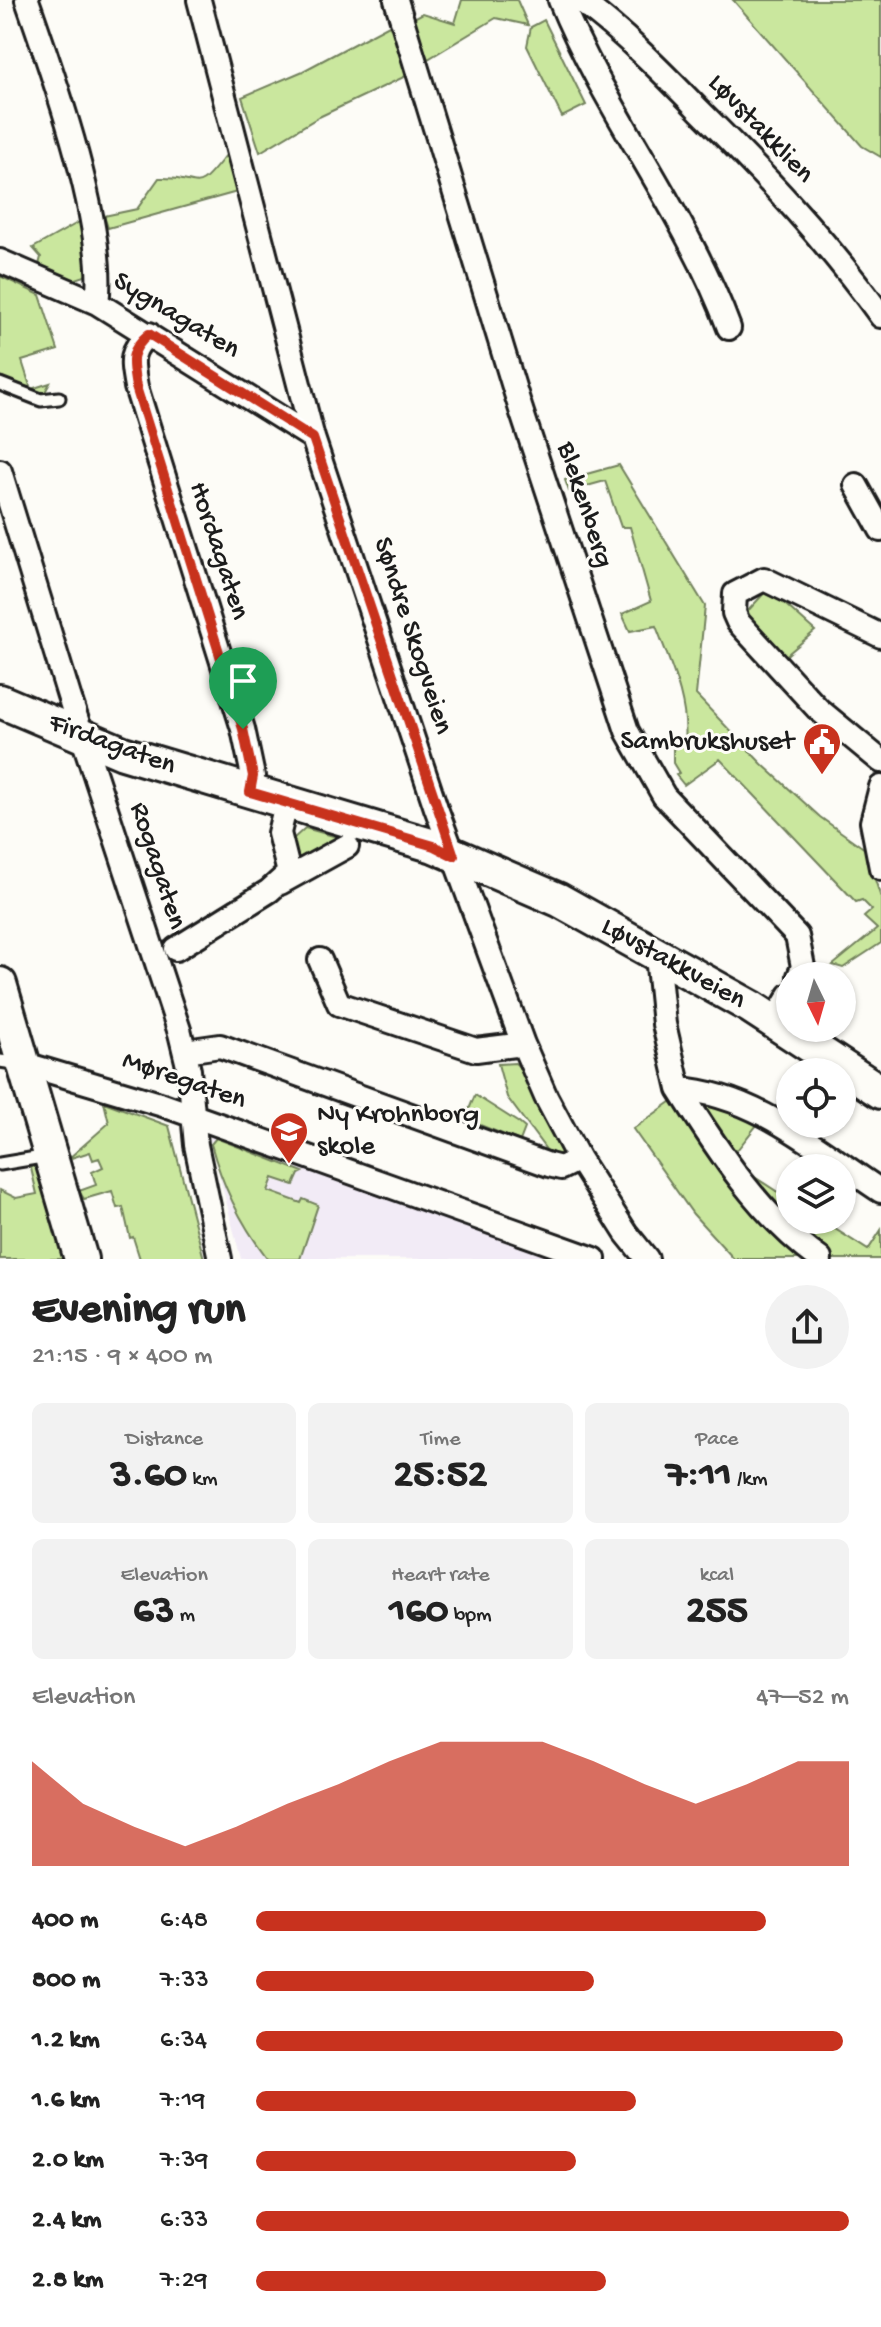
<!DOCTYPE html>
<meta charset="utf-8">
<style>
body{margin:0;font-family:"Gochi Hand",sans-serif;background:#f2f2f2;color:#222;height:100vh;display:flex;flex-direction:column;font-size:30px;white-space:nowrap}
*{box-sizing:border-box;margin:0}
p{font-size:26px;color:#767676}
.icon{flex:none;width:44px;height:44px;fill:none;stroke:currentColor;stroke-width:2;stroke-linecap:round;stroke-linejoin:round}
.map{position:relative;height:1259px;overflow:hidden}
.panel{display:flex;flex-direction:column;background:#fff;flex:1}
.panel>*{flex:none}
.needle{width:52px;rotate:175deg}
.fabs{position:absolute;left:776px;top:962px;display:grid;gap:16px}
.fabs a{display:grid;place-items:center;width:80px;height:80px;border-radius:50%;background:#fff;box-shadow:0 2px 6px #0004;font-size:40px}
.pin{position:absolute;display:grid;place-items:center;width:68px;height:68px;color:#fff;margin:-82px -34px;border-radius:50% 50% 50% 0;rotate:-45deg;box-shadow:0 0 8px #0007}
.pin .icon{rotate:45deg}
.round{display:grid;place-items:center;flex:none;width:84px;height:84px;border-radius:42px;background:#f2f2f2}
.head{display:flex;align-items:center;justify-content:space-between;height:136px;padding:0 32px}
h1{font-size:44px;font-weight:700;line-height:60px}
.stats{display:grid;grid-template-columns:repeat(3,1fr);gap:12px;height:136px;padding:8px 32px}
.stats div{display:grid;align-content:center;border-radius:12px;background:#f2f2f2;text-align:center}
.stats b{font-size:40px;font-weight:700}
.stats small{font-size:22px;font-weight:400}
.stats p{font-size:22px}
.chart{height:224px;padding:16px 32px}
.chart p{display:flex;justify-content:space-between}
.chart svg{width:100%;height:144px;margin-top:8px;fill:#c8321e;opacity:.7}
ul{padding:0 32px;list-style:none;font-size:26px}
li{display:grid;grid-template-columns:128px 96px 1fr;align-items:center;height:60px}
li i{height:20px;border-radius:10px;background:#c8321e}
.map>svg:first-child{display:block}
.built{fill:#f2ebf6}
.green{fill:#cae79e;stroke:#73825d;stroke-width:2}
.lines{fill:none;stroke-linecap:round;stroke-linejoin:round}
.lane-casing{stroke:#1c1c1c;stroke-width:17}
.street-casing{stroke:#1c1c1c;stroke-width:28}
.secondary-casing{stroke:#1c1c1c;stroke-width:38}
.lane{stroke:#fdfcf7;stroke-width:11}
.street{stroke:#fdfcf7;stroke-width:22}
.secondary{stroke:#fdfcf7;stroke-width:32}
.route-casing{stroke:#fff;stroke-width:16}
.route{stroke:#c8321e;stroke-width:10}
.labels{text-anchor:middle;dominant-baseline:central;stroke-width:6;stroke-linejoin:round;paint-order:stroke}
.street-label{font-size:28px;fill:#1c1c1c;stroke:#fdfcf7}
.poi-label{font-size:28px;fill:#1c1c1c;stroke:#fdfcf7;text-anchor:end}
</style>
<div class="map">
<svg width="881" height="1259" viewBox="0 0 881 1259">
<rect width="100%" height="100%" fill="#fdfcf7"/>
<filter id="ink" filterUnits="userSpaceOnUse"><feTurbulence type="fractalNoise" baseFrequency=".0125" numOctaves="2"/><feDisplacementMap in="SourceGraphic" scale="16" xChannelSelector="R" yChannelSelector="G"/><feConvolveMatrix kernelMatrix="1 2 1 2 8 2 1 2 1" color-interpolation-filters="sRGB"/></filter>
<g filter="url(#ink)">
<path class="built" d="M217,1112L602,1254L610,1259H241L210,1139Z"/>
<path class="green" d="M462,0H517L528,25L496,18L428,59L412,19L423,13L455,23Z
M733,0H881V157L862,146Z
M544,20L586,105L562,117L527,46L531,27Z
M391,24L406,76L319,117L260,152L242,97L303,71Z
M226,155L237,192L108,228L104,216L137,209L159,178C204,176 191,200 226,155Z
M81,221L91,263L85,276L73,280L39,265L41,257L33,248Z
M0,276L40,295L58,350L22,361L31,389L50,383L45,392L39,394L0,380Z
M619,465L705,606L696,695L762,764L820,817L865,849L881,898V943L843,968L833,965L877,929L864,917L872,910L862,900L856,902L720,759L684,785L676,775L679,773L673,763V749L685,743C689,702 670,663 656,626L630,631L622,614L651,601L630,527H621L605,481L569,491L565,480Z
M768,589L815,631L783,658L745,614Z
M305,828L344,839L306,860L300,859L292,846L293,839Z
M515,1063C527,1071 554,1140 564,1159L556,1163L507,1097L498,1064Z
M475,1095L519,1123L525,1128L520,1141L465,1119Z
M675,1099L813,1259H734L693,1214L633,1129Z
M104,1102L169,1126L204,1259H140L133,1237L130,1238L123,1207L117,1208L112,1191L84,1199L79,1191L96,1185L92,1172L103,1167L99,1158L93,1160L90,1152L68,1159L109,1123Z
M700,1102L730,1106L760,1121L730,1159Z
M216,1138L303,1172L299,1174L294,1185L273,1178L268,1191L301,1203L303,1199L318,1205L300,1259H268C241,1224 222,1185 211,1144Z
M30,1164L38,1166L65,1259H0V1190L16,1198L37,1194Z
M736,1165L790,1200V1220H821L868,1250L881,1230V1259H829L784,1223Z"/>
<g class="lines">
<g class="lane-casing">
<path id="lane" d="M0,384L41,400L59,398
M0,1061L20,1064
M0,1164L48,1156"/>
</g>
<g class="street-casing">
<path id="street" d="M27,0C53,74 108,229 97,303
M199,0L313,438L436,808L523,1044L546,1097L579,1159L626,1233L647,1259
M396,0L521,410L627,731L664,796L797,936L803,967L799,976
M560,0C606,113 687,214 729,328
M579,0C623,32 662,72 700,111C766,176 827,241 881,316
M0,261L97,303L313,438
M149,334C128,351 132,363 136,387L243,729L253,776L250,792
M0,471L69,696L180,1033L189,1070L196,1145L220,1259
M856,485L881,530
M881,636L764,579L735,594L734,613L738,622L818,709L881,761
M881,787L872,822L881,868
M280,883L347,846
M176,949L269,891L289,873L279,833L286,804
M657,956L664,1024L679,1089C756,1094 818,1150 881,1191
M320,960L339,1004L476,1050L523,1044
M774,1022L790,995
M185,1051L220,1046L549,1165L561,1168L579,1159
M25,1064L163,1105L594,1259
M679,1089C718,1151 759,1215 820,1259"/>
</g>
<g class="secondary-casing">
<path id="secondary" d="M0,701L123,753L434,846L559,900L751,1007L881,1092
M0,984L81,1259"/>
</g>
<use href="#lane" class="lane"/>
<use href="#street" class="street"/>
<use href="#secondary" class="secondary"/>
</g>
</g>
<g class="lines" filter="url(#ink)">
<g class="route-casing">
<path id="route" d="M149,334L313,438L454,856L434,846L250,792L253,776L243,729L136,387C132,363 128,351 149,334Z"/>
</g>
<use href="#route" class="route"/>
</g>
<defs>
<g id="civic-pin" transform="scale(2)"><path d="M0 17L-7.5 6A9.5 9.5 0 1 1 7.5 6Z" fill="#c8321e" stroke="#fdfcf7"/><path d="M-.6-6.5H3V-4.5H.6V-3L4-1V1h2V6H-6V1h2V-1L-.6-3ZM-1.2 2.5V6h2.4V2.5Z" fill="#fff"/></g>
<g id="school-pin" transform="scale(2)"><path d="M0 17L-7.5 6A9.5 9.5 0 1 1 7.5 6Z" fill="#c8321e" stroke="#fdfcf7"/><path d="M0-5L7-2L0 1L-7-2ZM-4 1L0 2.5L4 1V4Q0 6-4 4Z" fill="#fff"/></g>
</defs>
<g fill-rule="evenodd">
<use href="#civic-pin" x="822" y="742"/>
<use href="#school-pin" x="289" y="1131"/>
</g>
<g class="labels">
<g class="street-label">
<text transform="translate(760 129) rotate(46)">Løvstakklien</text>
<text transform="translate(176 316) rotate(31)">Sygnagaten</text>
<text transform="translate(584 505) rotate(72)">Blekenberg</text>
<text transform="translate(218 551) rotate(72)">Hordagaten</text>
<text transform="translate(412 636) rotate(72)">Søndre Skogveien</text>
<text transform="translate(112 745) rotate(20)">Firdagaten</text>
<text transform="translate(157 866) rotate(72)">Rogagaten</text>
<text transform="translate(673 964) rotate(29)">Løvstakkveien</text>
<text transform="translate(184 1081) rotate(19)">Møregaten</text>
</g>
<g class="poi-label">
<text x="794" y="742">Sambrukshuset</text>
<text x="317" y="1115" text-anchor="start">Ny Krohnborg<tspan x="317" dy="32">skole</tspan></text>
</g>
</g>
</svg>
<div class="fabs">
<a><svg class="needle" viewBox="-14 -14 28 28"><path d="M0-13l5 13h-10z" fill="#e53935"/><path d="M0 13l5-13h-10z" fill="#767676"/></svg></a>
<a><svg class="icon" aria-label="locate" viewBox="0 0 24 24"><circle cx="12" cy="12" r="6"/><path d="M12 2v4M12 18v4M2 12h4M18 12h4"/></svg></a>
<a><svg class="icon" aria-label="layers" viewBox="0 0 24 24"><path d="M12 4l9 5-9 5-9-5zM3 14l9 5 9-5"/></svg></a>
</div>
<div class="pin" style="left:243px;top:729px;background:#1e9e55"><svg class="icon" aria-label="arrive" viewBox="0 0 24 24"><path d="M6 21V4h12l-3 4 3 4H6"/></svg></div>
</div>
<section class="panel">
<div class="head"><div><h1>Evening run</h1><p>21:15 · 9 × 400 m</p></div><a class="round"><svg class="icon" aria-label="share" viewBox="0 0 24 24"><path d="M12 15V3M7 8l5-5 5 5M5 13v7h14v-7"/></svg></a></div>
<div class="stats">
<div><p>Distance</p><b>3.60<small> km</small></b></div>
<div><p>Time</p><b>25:52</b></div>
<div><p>Pace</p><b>7:11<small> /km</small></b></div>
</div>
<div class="stats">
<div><p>Elevation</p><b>63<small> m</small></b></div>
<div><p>Heart rate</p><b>160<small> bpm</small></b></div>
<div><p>kcal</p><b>255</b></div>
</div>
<div class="chart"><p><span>Elevation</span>47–52 m</p>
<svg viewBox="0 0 160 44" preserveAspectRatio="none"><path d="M0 44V12L10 25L20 32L30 38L40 32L50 25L60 19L70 12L80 6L90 6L100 6L110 12L120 19L130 25L140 19L150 12L160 12V44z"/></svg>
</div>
<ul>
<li><b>400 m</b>6:48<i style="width:86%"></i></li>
<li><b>800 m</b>7:33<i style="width:57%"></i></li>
<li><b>1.2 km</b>6:34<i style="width:99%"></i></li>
<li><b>1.6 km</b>7:19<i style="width:64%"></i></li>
<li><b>2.0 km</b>7:39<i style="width:54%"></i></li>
<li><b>2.4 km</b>6:33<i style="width:100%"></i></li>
<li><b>2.8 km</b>7:29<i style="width:59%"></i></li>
</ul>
</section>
